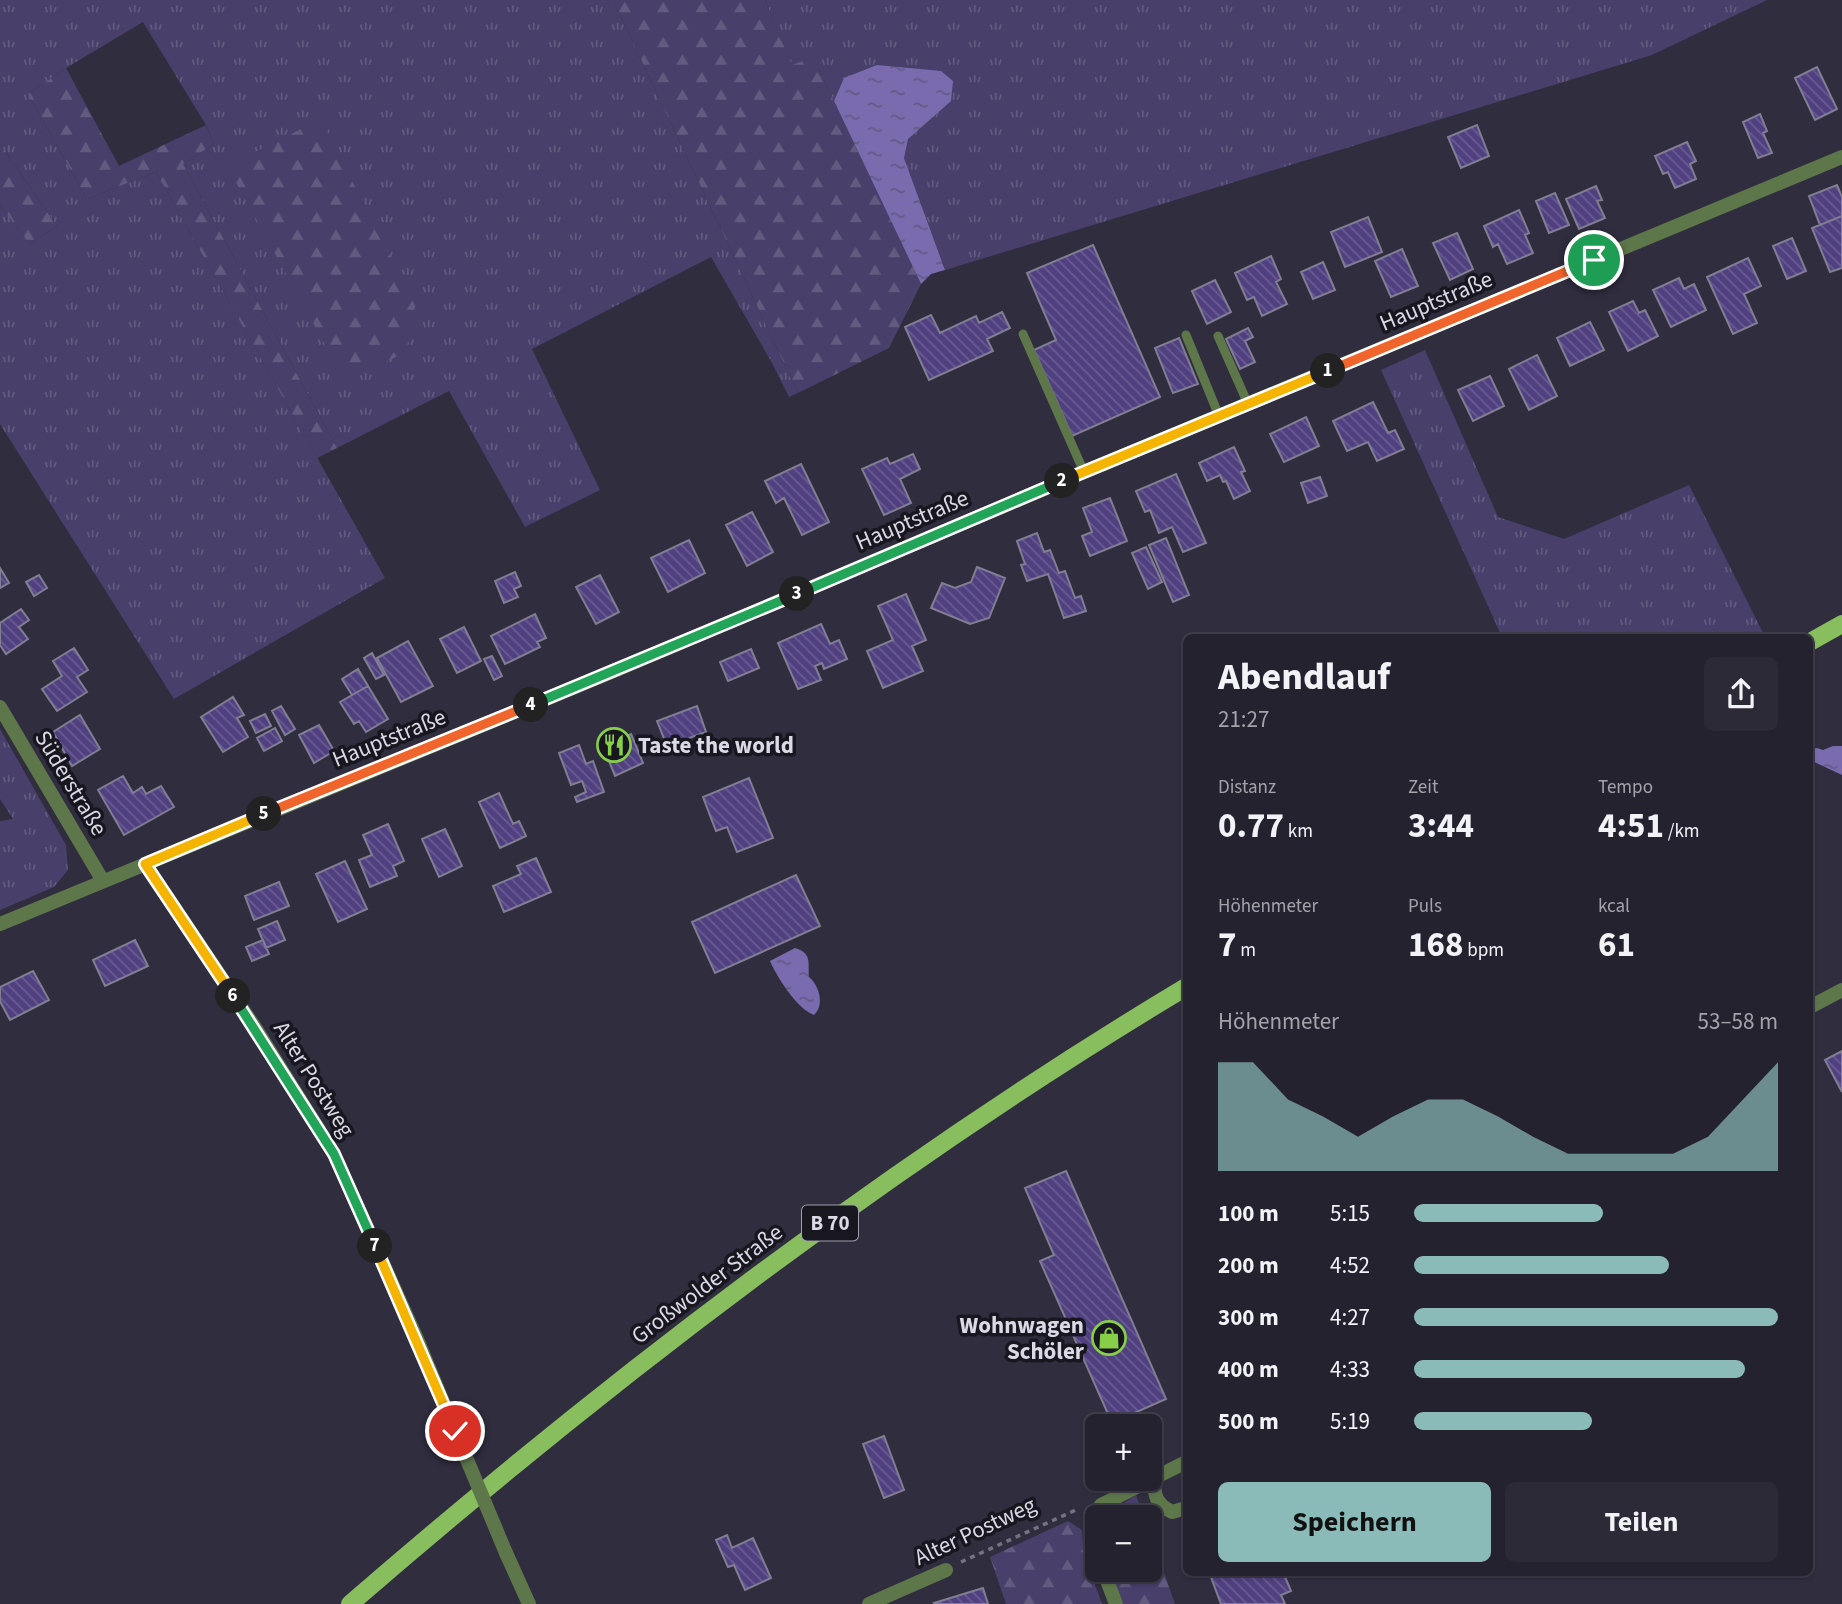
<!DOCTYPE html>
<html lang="de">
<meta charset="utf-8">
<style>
body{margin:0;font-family:"Source Sans 3",sans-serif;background:#2c2a37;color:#f1f3f6;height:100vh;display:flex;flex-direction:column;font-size:26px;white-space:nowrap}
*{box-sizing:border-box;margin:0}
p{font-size:23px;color:#a3a4aa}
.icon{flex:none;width:38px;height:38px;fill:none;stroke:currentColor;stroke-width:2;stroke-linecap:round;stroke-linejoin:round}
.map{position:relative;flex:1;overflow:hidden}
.panel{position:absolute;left:1183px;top:634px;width:630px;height:942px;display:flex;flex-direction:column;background:#24222f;border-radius:10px;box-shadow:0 2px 5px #0004,0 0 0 2px #413f4b}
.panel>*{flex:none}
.controls{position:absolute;left:1085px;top:1414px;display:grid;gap:14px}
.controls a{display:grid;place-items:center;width:77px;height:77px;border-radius:10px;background:#24222f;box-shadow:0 2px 5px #0004,0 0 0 2px #413f4b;font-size:35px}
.pin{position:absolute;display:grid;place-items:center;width:60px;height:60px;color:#fff;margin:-30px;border:4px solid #fff;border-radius:50%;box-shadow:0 2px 7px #0007}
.km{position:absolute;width:35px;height:35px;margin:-18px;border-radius:50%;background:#222;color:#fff;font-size:19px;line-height:35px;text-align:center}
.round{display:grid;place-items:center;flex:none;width:74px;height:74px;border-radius:10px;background:#2c2a37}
.overview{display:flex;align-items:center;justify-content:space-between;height:119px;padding:0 35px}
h1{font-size:38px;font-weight:700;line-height:52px}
.stats{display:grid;grid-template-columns:repeat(3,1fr);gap:10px;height:119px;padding:7px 35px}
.stats div{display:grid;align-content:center}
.stats b{font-size:35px;font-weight:700}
.stats small{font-size:19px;font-weight:400}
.stats p{font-size:19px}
.chart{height:196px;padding:14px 35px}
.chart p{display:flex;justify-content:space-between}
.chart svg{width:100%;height:126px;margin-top:7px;fill:#8bbbb9;opacity:.7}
.action{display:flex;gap:14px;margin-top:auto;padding:14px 35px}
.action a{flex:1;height:80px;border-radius:10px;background:#8bbbb9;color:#111;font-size:28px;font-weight:700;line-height:80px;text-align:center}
.action a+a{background:#2c2a37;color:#f1f3f6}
ul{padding:0 35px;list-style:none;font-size:23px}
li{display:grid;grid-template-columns:112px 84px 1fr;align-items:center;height:52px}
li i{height:18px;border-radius:9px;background:#8bbbb9}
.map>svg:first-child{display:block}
.grass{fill:url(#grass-tufts)}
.forest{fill:url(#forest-firs)}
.water{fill:url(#water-ripples)}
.building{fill:url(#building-back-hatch);stroke:#817e93;stroke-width:2}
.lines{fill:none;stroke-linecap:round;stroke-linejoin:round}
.path{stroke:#747282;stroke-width:3.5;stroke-dasharray:5 5;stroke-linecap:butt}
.service{stroke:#5d774b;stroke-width:9}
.minor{stroke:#5d774b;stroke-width:14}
.primary{stroke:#88be5e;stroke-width:18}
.minor-bridge{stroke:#5d774b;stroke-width:14}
.split-1-casing{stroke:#fff;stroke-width:14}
.split-2-casing{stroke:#fff;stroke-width:14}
.split-3-casing{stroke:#fff;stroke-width:14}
.split-4-casing{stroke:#fff;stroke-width:14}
.split-5-casing{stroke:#fff;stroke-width:14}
.split-6-casing{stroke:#fff;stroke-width:14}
.split-7-casing{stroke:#fff;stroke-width:14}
.split-8-casing{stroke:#fff;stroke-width:14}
.split-1{stroke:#f0652b;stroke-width:9}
.split-2{stroke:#f5b400;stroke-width:9}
.split-3{stroke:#22a559;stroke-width:9}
.split-4{stroke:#22a559;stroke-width:9}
.split-5{stroke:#f0652b;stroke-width:9}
.split-6{stroke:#f5b400;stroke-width:9}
.split-7{stroke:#22a559;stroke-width:9}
.split-8{stroke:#f5b400;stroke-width:9}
.labels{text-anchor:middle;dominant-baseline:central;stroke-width:7;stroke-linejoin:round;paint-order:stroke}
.shield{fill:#18171f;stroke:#a09faa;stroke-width:2}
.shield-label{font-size:21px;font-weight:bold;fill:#dad9e5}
.street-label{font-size:23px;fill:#dad9e5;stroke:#18171f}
.poi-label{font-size:23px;font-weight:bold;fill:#dad9e5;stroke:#18171f;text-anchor:start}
</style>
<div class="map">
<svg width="1842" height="1604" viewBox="0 0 1842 1604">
<defs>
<pattern id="grass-tufts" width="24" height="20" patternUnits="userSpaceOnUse" patternTransform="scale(1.75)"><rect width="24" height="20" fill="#483f6a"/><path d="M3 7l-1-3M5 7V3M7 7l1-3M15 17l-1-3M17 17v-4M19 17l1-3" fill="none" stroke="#625a7f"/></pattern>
<pattern id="forest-firs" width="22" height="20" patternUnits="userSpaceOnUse" patternTransform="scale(1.75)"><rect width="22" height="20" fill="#483f6a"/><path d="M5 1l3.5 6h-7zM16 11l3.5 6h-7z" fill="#625a7f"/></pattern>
<pattern id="water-ripples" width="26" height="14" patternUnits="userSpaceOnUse" patternTransform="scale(1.75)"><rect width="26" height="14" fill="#7a6baf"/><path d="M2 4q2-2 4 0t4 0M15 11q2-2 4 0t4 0" fill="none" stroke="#635a85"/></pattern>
<pattern id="building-back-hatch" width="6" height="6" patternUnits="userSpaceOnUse" patternTransform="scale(1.75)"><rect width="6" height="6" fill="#504080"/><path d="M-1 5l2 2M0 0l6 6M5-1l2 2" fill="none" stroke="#695b92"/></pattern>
</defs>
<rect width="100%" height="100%" fill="#302d3f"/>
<path class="grass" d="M0,0H613L798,393L789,397L772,363L711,257L532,349L600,490L525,527L449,391L337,448L183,164L214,144L206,125L143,22L66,68L28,94L87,199L156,172L385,578L174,699L0,424V205L30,244L57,226L0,144Z
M765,0H1767L1652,55L945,270L904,158L886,87L834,101L813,58L792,66Z
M1425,350L1498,517L1564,539L1689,485L1765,637H1502L1381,370Z
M0,729L66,845L68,870L54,887L0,910V821L13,819L0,799Z"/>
<path class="forest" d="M613,0H765L792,65L813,57L921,284L889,348L798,393Z
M66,68L119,166L206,125L214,144L183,164L337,448L317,458L156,172L87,199L28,94Z
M321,119L415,306L407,351L346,383L227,166Z
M0,144L57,226L30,244L0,205Z
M1136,1495L1144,1517H1103Z
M1068,1521L1082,1530L1084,1554L1102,1604H1006L990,1557Z
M1150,1533L1175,1604H1123L1110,1570H1150Z"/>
<path class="water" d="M877,65L941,71L953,81L951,101L908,139L904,158L945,270L931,274L921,284L834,101L844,78Z
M1833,746H1842V775L1810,760L1811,749L1817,748L1823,750Z
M795,948C812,953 808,962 809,977C819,985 825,1005 814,1015C797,1009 777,977 770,961Z"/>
<path class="building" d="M1817,67L1837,109L1815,120L1795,78Z
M1760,114L1767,131L1763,133L1772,153L1758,158L1743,122Z
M1477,125L1489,156L1461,168L1448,137Z
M1687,142L1696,161L1690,164L1696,179L1675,188L1668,172L1663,174L1655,156Z
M1837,185L1842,197V216L1820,225L1809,196Z
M1596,186L1602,200L1597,201L1605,218L1579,229L1566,199Z
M1555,193L1569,225L1549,233L1536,201Z
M1519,210L1529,233L1525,235L1533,253L1507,264L1498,244L1493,247L1484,226Z
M1842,216V268L1830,272L1812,228Z
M1368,217L1382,252L1345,267L1331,232Z
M1457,233L1473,269L1450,280L1433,243Z
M1792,238L1806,271L1787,279L1773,246Z
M1093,245L1160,397L1072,436L1034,350L1056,340L1027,273Z
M1402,249L1418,286L1391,297L1375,261Z
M1271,256L1281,279L1276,282L1287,304L1262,316L1254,297L1247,300L1235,273Z
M1748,258L1761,286L1744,294L1757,323L1733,334L1707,277Z
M1323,262L1335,290L1313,299L1301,272Z
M1679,278L1684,289L1694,284L1706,310L1671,327L1653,290Z
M1215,280L1231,312L1207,324L1192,291Z
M1633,301L1639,313L1645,310L1658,336L1628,351L1609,312Z
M1002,312L1010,328L987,339L993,351L929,380L905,327L931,315L940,333L976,316L979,323Z
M1590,322L1604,350L1570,366L1557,338Z
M1248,328L1253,337L1245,341L1255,362L1240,369L1226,339Z
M1179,338L1198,384L1173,393L1155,348Z
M1537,355L1557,396L1529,410L1509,369Z
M1490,376L1504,406L1473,421L1458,390Z
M1373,402L1388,433L1395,430L1404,449L1377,461L1368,442L1347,451L1333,421Z
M1306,417L1319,446L1284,462L1270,434Z
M1234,447L1245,471L1241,472L1250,491L1234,499L1226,481L1223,482L1220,475L1207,481L1199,463Z
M913,454L920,469L900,479L911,503L884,515L862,469L887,458L890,464Z
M801,464L829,522L802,535L784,498L776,503L765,481Z
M1176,474L1206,543L1183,552L1172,527L1159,533L1150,510L1145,512L1136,491Z
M1320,477L1327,496L1308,503L1301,483Z
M1110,498L1127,541L1090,556L1082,536L1092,532L1083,508Z
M752,512L773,552L747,566L726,525Z
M1037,533L1044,552L1050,550L1059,573L1065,571L1075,598L1081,596L1086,611L1064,618L1048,574L1027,581L1021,565L1025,564L1017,541Z
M1166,538L1189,595L1173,602L1149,545Z
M689,540L705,573L668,592L651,558Z
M1146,547L1162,582L1148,589L1132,553Z
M977,567L1005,578L989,618L970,624L931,608L942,583L955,588L971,582Z
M0,568L9,583L0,588Z
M515,572L521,586L514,589L518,597L504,603L495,581Z
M39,575L47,588L34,596L26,582Z
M600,575L619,612L596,624L576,587Z
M906,594L926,640L912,646L923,671L883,688L867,651L893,640L878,606Z
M21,609L29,620L19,627L28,639L6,654L0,645V623Z
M535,614L546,638L537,642L540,647L505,664L491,636Z
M821,624L830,644L839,640L847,659L824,669L822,663L815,666L821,680L798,689L778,643Z
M464,627L481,661L457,673L440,639Z
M408,641L433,686L401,702L377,658Z
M74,648L88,670L77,677L87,692L57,711L42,689L62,676L53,661Z
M751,649L759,668L728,681L720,662Z
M372,653L384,675L376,679L364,658Z
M492,656L502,676L494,680L484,659Z
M358,669L368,686L352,695L342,679Z
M368,686L388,719L366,732L359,721L354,724L340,702Z
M233,697L244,715L237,718L248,737L223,752L201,717Z
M281,706L295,729L285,735L272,711Z
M697,706L706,732L667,746L657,721Z
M265,714L271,726L256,733L250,721Z
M80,715L100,749L72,766L53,732Z
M319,725L334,751L314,763L299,735Z
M275,728L282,741L264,751L257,738Z
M631,734L643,763L615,776L603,746Z
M579,745L586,764L593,761L604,792L577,802L575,797L586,792L582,781L571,785L559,753Z
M123,776L133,793L142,787L146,794L161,786L174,807L124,835L98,790Z
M749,778L773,838L737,852L727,827L716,831L703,797Z
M499,793L513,824L519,821L526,836L500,848L479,802Z
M388,824L404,861L393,866L397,876L370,887L359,860L372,855L363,835Z
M445,829L462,866L439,877L422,839Z
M536,858L551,892L504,912L493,886L521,874L517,866Z
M345,861L367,909L338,922L316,874Z
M796,875L820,926L715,973L692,922Z
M279,882L289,906L254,920L245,896Z
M277,921L285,940L266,948L258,929Z
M135,940L148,966L105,986L93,960Z
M263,940L269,954L252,961L246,947Z
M33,971L49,1000L10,1020L0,1001V987Z
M1842,1051V1092L1825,1060Z
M1066,1171L1166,1399L1112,1423L1040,1261L1054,1255L1025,1188Z
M884,1436L904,1490L884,1498L863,1444Z
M727,1535L732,1548L753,1538L771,1578L745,1590L734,1565L728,1567L716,1540Z
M1209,1572H1283L1291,1591L1281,1595L1285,1604H1221Z
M983,1588L988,1604H935L934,1603Z"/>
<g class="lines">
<path class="path" d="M961,1562L1078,1509"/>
<path class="service" d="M1023,334L1084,472
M1186,335L1219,416
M1218,336L1248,404"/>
<path class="minor" d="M0,707L103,881
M145,864L256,1029L334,1154L417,1339L455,1431
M0,924L614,671L1084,472L1842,157
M1810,1007L1842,990
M1154,1478C1154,1496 1156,1504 1172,1512L1186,1508
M1097,1552L1092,1538L1091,1519L1101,1505L1186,1462
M506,1553L529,1604
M1103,1570L1116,1604
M869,1604L946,1570"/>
<path class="primary" d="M1810,642L1842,624
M350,1604C612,1377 889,1165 1186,987"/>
<path class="minor-bridge" d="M455,1431L506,1553"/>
</g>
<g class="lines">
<g class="split-1-casing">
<path id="split-1" d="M1328,371L1594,260"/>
</g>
<g class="split-2-casing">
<path id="split-2" d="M1062,481L1328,371"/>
</g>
<g class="split-3-casing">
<path id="split-3" d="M797,594L1062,481"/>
</g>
<g class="split-4-casing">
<path id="split-4" d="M531,705L797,594"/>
</g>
<g class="split-5-casing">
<path id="split-5" d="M264,814L531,705"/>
</g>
<g class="split-6-casing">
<path id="split-6" d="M233,996L145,864L264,814"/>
</g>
<g class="split-7-casing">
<path id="split-7" d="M233,996L334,1154L375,1246"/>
</g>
<g class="split-8-casing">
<path id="split-8" d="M375,1246L455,1431"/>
</g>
<use href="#split-1" class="split-1"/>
<use href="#split-2" class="split-2"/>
<use href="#split-3" class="split-3"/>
<use href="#split-4" class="split-4"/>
<use href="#split-5" class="split-5"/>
<use href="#split-6" class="split-6"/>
<use href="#split-7" class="split-7"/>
<use href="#split-8" class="split-8"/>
</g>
<defs>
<g id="restaurant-ring" transform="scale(1.75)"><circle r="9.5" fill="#18171f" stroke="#88cf49" stroke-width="1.5"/><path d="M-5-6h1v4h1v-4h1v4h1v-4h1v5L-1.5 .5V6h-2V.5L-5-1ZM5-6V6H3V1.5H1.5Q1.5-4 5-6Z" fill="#88cf49"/></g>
<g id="shop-ring" transform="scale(1.75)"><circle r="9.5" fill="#18171f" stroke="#88cf49" stroke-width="1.5"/><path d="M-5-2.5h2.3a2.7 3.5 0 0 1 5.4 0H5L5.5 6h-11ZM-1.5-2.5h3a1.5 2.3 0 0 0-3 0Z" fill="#88cf49"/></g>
</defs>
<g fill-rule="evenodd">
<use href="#restaurant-ring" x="614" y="745"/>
<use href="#shop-ring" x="1109" y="1338"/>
</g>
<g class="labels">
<rect class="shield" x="802" y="1205.5" width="56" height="35" rx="5"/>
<g class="shield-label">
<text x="830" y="1223">B 70</text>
</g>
<g class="street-label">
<text transform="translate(1436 301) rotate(-23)">Hauptstraße</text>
<text transform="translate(912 520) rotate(-23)">Hauptstraße</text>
<text transform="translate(389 738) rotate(-22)">Hauptstraße</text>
<text transform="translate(71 783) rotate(59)">Süderstraße</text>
<text transform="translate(314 1079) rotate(58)">Alter Postweg</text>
<text transform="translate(707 1284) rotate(-37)">Großwolder Straße</text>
<text transform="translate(975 1531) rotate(-25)">Alter Postweg</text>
</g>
<g class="poi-label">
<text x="638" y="745">Taste the world</text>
<text x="1084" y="1325" text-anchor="end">Wohnwagen<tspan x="1084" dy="26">Schöler</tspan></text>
</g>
</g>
</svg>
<div class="controls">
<a>+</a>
<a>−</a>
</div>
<div class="pin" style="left:1594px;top:260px;background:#1e9e55"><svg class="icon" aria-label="arrive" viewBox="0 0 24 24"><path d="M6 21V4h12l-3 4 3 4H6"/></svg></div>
<div class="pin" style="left:455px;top:1431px;background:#d93025"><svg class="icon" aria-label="check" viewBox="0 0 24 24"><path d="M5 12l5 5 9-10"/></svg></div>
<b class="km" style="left:1328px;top:371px">1</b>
<b class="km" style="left:1062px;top:481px">2</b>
<b class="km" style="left:797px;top:594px">3</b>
<b class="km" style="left:531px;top:705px">4</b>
<b class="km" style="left:264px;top:814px">5</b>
<b class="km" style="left:233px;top:996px">6</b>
<b class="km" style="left:375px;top:1246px">7</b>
<section class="panel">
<div class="overview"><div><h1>Abendlauf</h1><p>21:27</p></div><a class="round"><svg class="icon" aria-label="share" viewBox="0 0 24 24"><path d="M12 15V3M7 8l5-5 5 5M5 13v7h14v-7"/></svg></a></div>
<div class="stats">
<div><p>Distanz</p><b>0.77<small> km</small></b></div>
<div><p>Zeit</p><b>3:44</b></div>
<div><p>Tempo</p><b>4:51<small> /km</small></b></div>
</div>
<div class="stats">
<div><p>Höhenmeter</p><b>7<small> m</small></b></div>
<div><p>Puls</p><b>168<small> bpm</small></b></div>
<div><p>kcal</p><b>61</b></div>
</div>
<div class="chart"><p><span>Höhenmeter</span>53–58 m</p>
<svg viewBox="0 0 160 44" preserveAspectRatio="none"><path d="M0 44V6L10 6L20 19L30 25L40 32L50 25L60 19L70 19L80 25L90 32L100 38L110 38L120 38L130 38L140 32L150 19L160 6V44z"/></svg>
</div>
<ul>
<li><b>100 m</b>5:15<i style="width:52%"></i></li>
<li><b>200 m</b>4:52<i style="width:70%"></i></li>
<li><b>300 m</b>4:27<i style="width:100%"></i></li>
<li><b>400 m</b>4:33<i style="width:91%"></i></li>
<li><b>500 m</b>5:19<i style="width:49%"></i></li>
</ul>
<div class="action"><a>Speichern</a><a>Teilen</a></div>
</section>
</div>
